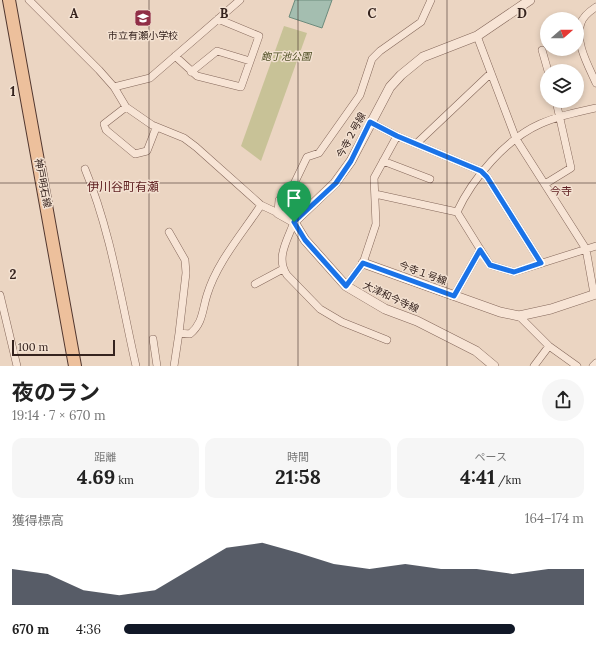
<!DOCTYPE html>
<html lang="ja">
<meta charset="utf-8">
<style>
body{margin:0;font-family:Lora,"Noto Sans JP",serif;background:#f6f6f6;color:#222;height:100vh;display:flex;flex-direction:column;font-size:15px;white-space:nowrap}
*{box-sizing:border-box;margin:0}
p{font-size:13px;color:#767676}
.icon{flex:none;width:22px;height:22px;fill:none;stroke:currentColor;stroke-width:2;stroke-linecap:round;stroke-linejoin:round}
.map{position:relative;height:366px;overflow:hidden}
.drawer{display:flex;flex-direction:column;background:#fff;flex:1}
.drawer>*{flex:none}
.needle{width:26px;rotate:70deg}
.tools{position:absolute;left:540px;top:12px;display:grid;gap:8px}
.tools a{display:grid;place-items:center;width:44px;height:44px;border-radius:50%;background:#fff;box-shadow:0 2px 6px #0003;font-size:20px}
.scale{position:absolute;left:12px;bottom:10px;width:103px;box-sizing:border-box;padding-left:4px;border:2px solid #35231e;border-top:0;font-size:11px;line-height:14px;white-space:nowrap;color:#35231e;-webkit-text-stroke:3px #f3e1d1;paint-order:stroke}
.pin{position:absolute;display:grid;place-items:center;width:34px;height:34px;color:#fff;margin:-41px -17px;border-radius:50% 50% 50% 0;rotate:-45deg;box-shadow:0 0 4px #0007}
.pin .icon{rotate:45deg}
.round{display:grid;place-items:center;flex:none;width:42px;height:42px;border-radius:21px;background:#f6f6f6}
.head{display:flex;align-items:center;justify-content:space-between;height:68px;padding:0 12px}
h1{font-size:22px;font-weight:700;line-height:30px}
.figures{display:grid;grid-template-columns:repeat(3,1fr);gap:6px;height:68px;padding:4px 12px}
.figures div{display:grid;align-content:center;border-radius:10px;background:#f6f6f6;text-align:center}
.figures b{font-size:20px;font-weight:700}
.figures small{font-size:11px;font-weight:400}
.figures p{font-size:11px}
.chart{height:112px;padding:8px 12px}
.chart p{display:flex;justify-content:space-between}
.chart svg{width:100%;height:72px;margin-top:4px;fill:#111827;opacity:.7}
ul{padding:0 12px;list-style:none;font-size:13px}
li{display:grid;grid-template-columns:64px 48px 1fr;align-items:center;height:30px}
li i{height:10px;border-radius:5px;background:#111827}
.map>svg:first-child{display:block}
.green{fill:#c8c297}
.water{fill:#a4beb0;stroke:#6c8b7c}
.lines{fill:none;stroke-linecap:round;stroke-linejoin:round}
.minor-casing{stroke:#84675a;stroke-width:8}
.tertiary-casing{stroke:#84675a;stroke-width:10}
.primary-casing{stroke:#52372f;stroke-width:14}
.minor{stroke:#f7e4d5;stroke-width:7}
.tertiary{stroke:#f7e4d5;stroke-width:9}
.primary{stroke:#edc09c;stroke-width:12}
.route-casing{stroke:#fff;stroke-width:8}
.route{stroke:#1a73e8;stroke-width:5}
.grid{fill:none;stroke:#35231e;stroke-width:1;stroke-opacity:0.55}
.labels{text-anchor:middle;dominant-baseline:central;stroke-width:3;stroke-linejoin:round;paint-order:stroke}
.poi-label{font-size:10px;fill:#35231e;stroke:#f3e1d1}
.park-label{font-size:10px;font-style:italic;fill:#4f5025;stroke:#f3e1d1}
.street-label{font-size:10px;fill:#35231e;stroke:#f3e1d1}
.neighbourhood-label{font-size:11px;fill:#5f2022;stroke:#f3e1d1}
.quarter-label{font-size:12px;fill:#5f2022;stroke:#f3e1d1}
.grid-label{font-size:13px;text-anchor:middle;font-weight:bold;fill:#35231e;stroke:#f3e1d1;stroke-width:3;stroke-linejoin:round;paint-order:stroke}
</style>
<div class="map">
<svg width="596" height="366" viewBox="0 0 596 366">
<rect width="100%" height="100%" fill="#ebd5c2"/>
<path class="green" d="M284,26L307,33L261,161L241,146Z"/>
<path class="water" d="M295,0H332L322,28L289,17Z"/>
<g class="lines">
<g class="minor-casing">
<path id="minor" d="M29,0L99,70L114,87L126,107L152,125L184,138L196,147L261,205L278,213L279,200L293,186L307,157L319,153L360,95L372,59L380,51L421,22L431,0
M596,7C590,11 583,16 581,23C574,41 589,67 596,83
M477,36L516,139L586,249L594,294
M542,50L548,71
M175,56L197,76L241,87L259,36L218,19
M191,72L217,51L250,61
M114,87L150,78L240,0
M126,107L104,124L106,130L135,154L147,151L156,128
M596,108C577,112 558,116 540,124C506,139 472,179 457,212L490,265L514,272L596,246
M370,122L397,136L481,171L487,177L541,263
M416,144L491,73
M383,161L430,179
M85,169C111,232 121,300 136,366
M545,184L571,168L556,101
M375,194L457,212
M294,222C288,239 275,258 287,275L320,309L342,322L387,340
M169,232L185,260L186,273L179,333
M255,284L283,269
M346,286L363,263L376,224L374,178L397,136
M0,295L17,366
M454,296L480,250
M519,316L549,346L577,366
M153,339L157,366
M174,366L179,333L190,334C203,323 202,311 207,295C217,262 242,234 261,205
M534,366L549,346
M593,366L596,363"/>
</g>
<g class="tertiary-casing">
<path id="tertiary" d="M278,213L294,222L305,240L346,286L385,309L417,321L476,351L494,366
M294,222L335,183L351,161L390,87L401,75L423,57L477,36L530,0
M363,263L500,312L519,316L551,309L596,294"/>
</g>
<g class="primary-casing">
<path id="primary" d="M9,0L75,366"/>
</g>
<use href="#minor" class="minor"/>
<use href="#tertiary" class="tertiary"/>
<use href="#primary" class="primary"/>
</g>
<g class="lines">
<g class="route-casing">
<path id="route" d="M370,122L397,136L481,171L487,177L541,263L514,272L490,265L480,250L454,296L363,263L346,286L305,240L294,222L336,183L351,161Z"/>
</g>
<use href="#route" class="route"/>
</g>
<path class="grid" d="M149,0V366M298,0V366M447,0V366M0,183H596"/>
<defs>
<g id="school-square" transform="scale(0.9)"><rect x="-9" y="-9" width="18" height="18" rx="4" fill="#902e46" stroke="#f3e1d1"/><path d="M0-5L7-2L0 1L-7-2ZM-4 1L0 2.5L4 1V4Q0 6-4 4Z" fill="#fff"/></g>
</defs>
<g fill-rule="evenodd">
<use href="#school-square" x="143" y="18"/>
</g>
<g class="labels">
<g class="poi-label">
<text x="143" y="35">市立有瀬小学校</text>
</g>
<g class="park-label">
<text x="286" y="56">鉋丁池公園</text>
</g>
<g class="street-label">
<text transform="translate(351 135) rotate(-62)">今寺２号線</text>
<text transform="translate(43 183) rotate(79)">神戸明石線</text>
<text transform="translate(423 273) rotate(20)">今寺１号線</text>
<text transform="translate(391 297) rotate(25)">大津和今寺線</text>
</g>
<g class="neighbourhood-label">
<text x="561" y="191">今寺</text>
</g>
<g class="quarter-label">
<text x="123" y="186">伊川谷町有瀬</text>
</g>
</g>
<g class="grid-label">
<text x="74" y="18">A</text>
<text x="224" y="18">B</text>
<text x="372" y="18">C</text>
<text x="522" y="18">D</text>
<text x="13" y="96">1</text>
<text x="13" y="279">2</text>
</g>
</svg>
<div class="tools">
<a><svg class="needle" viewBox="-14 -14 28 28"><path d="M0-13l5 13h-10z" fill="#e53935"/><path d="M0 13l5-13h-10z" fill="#767676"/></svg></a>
<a><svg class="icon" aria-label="layers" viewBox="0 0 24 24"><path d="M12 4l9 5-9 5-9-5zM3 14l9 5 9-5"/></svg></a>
</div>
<div class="scale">100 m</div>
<div class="pin" style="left:294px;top:222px;background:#1e9e55"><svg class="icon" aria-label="arrive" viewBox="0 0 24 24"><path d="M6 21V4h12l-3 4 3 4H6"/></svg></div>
</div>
<section class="drawer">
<div class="head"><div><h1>夜のラン</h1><p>19:14 · 7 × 670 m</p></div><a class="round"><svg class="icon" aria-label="share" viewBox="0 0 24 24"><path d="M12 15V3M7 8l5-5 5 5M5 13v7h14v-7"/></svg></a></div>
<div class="figures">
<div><p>距離</p><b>4.69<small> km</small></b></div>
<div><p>時間</p><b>21:58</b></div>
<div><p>ペース</p><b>4:41<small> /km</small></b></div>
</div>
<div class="chart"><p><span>獲得標高</span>164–174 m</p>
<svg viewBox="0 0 160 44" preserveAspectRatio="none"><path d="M0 44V22L10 25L20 35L30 38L40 35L50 22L60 9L70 6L80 12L90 19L100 22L110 19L120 22L130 22L140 25L150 22L160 22V44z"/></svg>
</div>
<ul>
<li><b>670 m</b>4:36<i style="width:85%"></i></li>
</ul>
</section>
